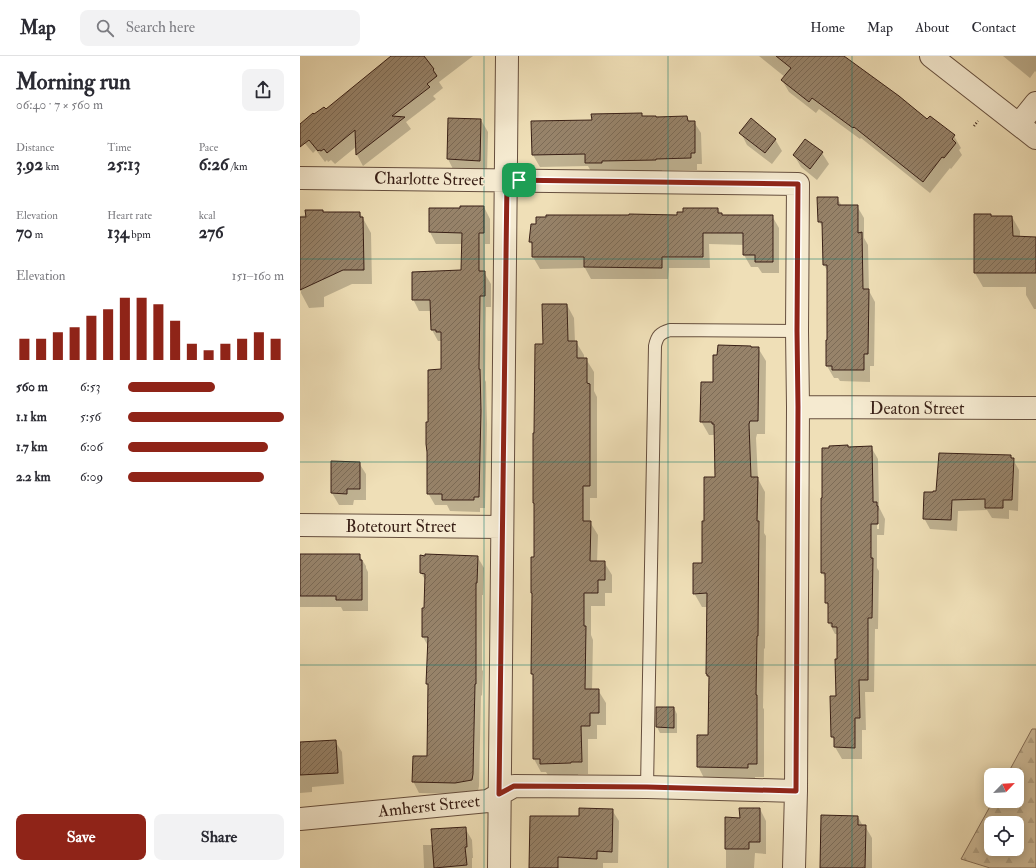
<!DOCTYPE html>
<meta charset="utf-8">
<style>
body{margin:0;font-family:"IM FELL Double Pica",serif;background:#f2f2f3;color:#2b2b33;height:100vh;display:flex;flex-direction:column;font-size:15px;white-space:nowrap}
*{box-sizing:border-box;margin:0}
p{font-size:13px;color:#7c7c81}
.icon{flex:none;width:22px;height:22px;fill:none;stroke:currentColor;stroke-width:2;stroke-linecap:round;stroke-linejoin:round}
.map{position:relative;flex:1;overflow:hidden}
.sheet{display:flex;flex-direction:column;background:#fff;width:300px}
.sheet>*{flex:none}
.needle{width:26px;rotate:65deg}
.buttons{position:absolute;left:684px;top:712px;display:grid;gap:8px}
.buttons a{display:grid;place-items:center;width:40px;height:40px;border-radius:8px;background:#fff;box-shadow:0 2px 10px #0003;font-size:20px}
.pin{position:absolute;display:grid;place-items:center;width:34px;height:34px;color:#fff;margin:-17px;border-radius:8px;box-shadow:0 2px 6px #0006}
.round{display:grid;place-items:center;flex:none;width:42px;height:42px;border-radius:8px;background:#f2f2f3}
.overview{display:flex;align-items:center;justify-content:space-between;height:68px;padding:0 16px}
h1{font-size:22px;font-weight:700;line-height:30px}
.stats{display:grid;grid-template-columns:repeat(3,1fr);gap:6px;height:68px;padding:4px 16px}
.stats div{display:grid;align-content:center}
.stats b{font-size:17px;font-weight:700}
.stats small{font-size:11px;font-weight:400}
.stats p{font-size:11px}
.chart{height:112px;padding:8px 16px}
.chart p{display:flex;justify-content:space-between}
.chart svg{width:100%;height:72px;margin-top:4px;stroke:#8f2418;stroke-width:6}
.action{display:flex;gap:8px;margin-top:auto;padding:8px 16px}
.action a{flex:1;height:46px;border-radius:8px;background:#8f2418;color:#fff;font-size:16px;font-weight:700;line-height:46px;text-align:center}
.action a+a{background:#f2f2f3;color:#2b2b33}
ul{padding:0 16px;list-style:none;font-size:13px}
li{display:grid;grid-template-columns:64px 48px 1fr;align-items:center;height:30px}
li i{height:10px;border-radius:5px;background:#8f2418}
header{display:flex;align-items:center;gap:24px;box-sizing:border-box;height:56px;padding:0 20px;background:#fff;border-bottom:1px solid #e1e1e2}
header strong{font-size:19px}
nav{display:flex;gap:22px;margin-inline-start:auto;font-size:14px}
.search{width:280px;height:36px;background:#f2f2f3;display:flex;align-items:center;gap:10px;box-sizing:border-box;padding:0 14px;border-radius:8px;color:#7c7c81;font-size:15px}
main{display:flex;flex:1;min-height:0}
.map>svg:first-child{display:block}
.forest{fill:url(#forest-firs);stroke:#846e59;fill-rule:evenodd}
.shadow{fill:#0003;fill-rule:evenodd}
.building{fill:url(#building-hatch);stroke:#381f16}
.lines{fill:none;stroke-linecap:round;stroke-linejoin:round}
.service-casing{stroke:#664f3e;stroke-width:14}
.minor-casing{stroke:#664f3e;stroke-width:24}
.path{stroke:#381f16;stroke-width:2.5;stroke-dasharray:1 2;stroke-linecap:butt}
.service{stroke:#f5ead0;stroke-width:12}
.minor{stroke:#f5ead0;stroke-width:22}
.route-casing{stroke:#fff;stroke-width:8}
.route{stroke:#8f2418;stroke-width:5}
.grid{fill:none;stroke:#0f766e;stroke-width:1;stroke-opacity:0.55}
.labels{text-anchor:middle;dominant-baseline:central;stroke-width:3;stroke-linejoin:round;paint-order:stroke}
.street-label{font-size:17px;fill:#381f16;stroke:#f5ead0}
</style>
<header>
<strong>Map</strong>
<div class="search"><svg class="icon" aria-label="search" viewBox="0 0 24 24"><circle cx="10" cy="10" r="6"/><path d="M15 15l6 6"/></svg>Search here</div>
<nav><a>Home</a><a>Map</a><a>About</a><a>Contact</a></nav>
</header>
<main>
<section class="sheet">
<div class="overview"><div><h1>Morning run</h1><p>06:40 · 7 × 560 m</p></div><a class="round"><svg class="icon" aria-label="share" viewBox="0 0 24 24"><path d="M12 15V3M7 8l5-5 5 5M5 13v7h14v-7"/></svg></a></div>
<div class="stats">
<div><p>Distance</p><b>3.92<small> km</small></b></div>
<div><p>Time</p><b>25:13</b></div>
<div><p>Pace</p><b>6:26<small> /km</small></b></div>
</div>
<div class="stats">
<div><p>Elevation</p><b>70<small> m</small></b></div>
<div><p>Heart rate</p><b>134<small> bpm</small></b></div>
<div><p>kcal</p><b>276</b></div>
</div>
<div class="chart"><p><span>Elevation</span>151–160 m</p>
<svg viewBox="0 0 160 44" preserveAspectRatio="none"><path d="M5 44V31M15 44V31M25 44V27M35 44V24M45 44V17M55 44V13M65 44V6M75 44V6M85 44V10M95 44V20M105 44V34M115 44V38M125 44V34M135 44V31M145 44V27M155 44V31"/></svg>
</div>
<ul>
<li><b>560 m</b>6:53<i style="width:56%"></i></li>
<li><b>1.1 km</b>5:56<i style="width:100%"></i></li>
<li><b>1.7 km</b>6:06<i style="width:90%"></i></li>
<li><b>2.2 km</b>6:09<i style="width:87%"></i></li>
</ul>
<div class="action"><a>Save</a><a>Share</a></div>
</section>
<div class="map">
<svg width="736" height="812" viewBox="0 0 736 812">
<defs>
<pattern id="forest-firs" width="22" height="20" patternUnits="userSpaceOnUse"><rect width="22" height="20" fill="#d0be9c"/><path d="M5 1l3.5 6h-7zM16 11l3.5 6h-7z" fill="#b3a386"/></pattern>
<pattern id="building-hatch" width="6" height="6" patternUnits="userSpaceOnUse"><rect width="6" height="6" fill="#97836a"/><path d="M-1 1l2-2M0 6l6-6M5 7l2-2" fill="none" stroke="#7c6b56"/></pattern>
</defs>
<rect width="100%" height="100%" fill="#efdfb7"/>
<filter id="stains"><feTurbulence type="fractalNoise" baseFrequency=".005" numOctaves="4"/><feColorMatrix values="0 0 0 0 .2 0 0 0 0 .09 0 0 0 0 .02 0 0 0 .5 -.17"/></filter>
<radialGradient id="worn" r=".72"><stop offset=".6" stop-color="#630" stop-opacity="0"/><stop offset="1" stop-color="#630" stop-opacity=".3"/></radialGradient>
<path class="forest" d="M732,673H736V812H690L661,803L693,745H717V719H707ZM691,767H717V793H691Z"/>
<path class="shadow" d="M91,0H173L139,26L143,32L133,40L136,43L106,66L111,73L63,110L57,99V90L35,108L31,104L28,106L27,104L25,106L16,94L13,97L2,84L0,80V69L26,55L84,7V5Z
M459,0H544L546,3L628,65L630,61L654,80L661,92L659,94L662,99L651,113L650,112L630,137L561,82L560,83L519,53L516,57L489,36L482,24L485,21Z
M703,0H736V16L735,15L730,22Z
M341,58L343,61L356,62L387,61L389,66H394L401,77L402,108H397V114H362V116L293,119L288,110L240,111L233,99L232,66L293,65Z
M181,64L188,76L187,116L154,115L148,103Z
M441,77L475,83L482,95L472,108L447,89Z
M522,97L529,108L517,124L501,111L494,99Z
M537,142L542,150H557L564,162V182L568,189L569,235L575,246L574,310H570V326L540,325L538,322H534L527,310V285H528V216L524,209V174L519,165Z
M184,151L190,163V188H185V218L191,228V251H186L185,324L186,326L187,368L185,452H180V456L150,455L147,449H135L128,437L129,367L142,314V285H138L132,274V255H119L113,243L162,215L163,188H136L130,176V153H161Z
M418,153L423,160H472L479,172V217H462L458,211H451L444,199V189L409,188L410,212H369L368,223H291L285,212L240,213L233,201V190L230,186Z
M23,157H60L71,177L72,228H52L24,241V251L9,252L1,237L0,160Z
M675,159L691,161H712L720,175V181L736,182V253H734L726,239V231H683L675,217Z
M267,249L274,262L275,286H276L284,299V303H286L294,316V335L297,341V442H290V466L298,479L297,506H304L312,519V537H305V550H291V579L293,584L292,634H298L306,647V669H297V683H288V718H278V720L249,721L246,716H241L234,703V620L232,618L235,502L244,289Z
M458,292L466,305L465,378H457L456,382L458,423L465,436L464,477L466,480L465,593L464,592L463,652L464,653V721H455V725L405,724L398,710L409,680L410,623L407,618L408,551H402L394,537L403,508L404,466L416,422L415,379H409L401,365L414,327Z
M571,391L578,403L579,451L585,463L584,479H577V512L579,515L578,573H575L574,636H565L566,674H562V703H542L535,691V685L532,681L537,641L538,604L537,578H535L529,567V551L526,547V524L522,516L548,392ZM577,453L579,455V473H577Z
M711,400L719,414L718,455L709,454V463L692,462L687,454L658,455L657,475L630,473L624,462L633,437Z
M59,407L66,418V444H54L53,449H39L32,437Z
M0,499H59L66,510V512L68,516V555H43L41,551H0Z
M177,500L184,512L183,539H182V614L183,615L182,640L181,639L179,730L178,735L162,738L119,737L113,725L128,701L129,631L127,628L128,590L123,581L125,553L126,525L121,517Z
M357,652H374L377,658V677H360L357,671Z
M35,685L42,696L44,728L12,731V736L0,737V687Z
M460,753L466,765V798L455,797L454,812H426V762L441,763Z
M312,754L319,765L318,807H303V812H230L280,761Z
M558,761L563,770H565L572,782V812H521Z
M165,772L172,784L173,802H172V812H124L123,789H133Z"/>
<path class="building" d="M91,0H124L134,13L133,14L137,20L127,28L130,31L92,60L105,61L56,99L55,74L27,97L24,93L21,95L19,94L18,95L9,84L0,91V68L13,57L14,58L24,51L26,53Z
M476,0H544L599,40L627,63L630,60L655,79L652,83L656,87L644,102L642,101L623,126L554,71L553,72L512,42L509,46L481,24L491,12Z
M342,57V60H356V61L387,60L388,65H395V97H391V102L356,103V104L302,105V107H285V98L232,99L231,65L292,64L291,58Z
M148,62L181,63L180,105L147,103Z
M451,62L476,83L465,97L439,77Z
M505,83L523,96L510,113L493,99Z
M517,141H538V149H558V177L562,176L563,233H569L568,298H564V314H532V310H526V284H527V209H523L522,166H518Z
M160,150H184V177H179V215H185V240H180L179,313H180L181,355L179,441H174V444H142V438H127V396L126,388V366H128V314L141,313V276H136V274H131L130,244H112V216L161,214L162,177L129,176V152H160Z
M383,152H418V157H422V159H473V206H455V199H443V177H403V201H362V212L284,211V201H232V186H229L231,168H236V161H246V159H329V158L377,159V156H383Z
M5,154H23V156H60V161H63L64,214H43L0,234V161H6Z
M674,158H691V160H712L713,180L736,181V217H674Z
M242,248H267L268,285H277V302H287V327L290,328V430H283V465H291L290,505H305V524H298V537H284V570H286L285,633H299V657H290V670H281L282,706H271V707L240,708V703H233V618H231L232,537H231V501H234V447H233V377H234L235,288H243Z
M418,289L451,290V291H459L458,365H450L449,368L451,421H458L457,465H459L458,580H457L456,639H457V708H448V712L397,711V679H408L409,620H407V618H406L407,537L393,538V507H402V465H404V421H415L414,368H412V366H400L401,326H413V299H417Z
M548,389V391L572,390L573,440V446H577V450H578V468H571V502H573L572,562H568V624H559L560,662H555V692L534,691V681H531L530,640H536L535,603H537V571H532V567H528V547H525V517H521V442H522V392H529V390Z
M639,397L711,399V402H714L712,444H703V452H685V443L652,444L651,464L623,463L624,436H633V435H636Z
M31,405L60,406V433H47V438L31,437Z
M0,498H60V504H62V544H36V540H0Z
M125,498L178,500L177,527H176V628H175L173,718L172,724L155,727L112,726L113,700H127L128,628H126L128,581H122V552H124L125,518L120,517V499L125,500Z
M356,651H374V672L356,671Z
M36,684L38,717L0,719V686Z
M279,752L313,753L312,796L297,795V803L258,801V812H229L230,760H279Z
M439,752H460V786H449V793H425V761L440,762Z
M521,759L558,760V769H566L565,812H520Z
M166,771L167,791H165L167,809L134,812L131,773Z"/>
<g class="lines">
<g class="service-casing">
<path id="service" d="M347,731L355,290C357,280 360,277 370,274L497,275"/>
</g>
<g class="minor-casing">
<path id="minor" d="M631,0L736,82
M719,68L736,47
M0,122L498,128L497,275L498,351L496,735L494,812
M498,351L736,352
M0,469L202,471
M0,763L188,745L214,730L347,731L496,735
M199,812C200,541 206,271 207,0"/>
</g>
<path class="path" d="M674,70L678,65"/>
<use href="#service" class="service"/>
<use href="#minor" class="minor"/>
</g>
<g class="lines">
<g class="route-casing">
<path id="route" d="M207,124L498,128L497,275L498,351L496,735L347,731L214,730L199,738Z"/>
</g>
<use href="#route" class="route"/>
</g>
<path class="grid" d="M184,0V812M368,0V812M552,0V812M0,203H736M0,406H736M0,609H736"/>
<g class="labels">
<g class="street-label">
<text transform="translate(129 123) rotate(1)">Charlotte Street</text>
<text x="617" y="352">Deaton Street</text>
<text x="101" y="470">Botetourt Street</text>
<text transform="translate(129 750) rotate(-6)">Amherst Street</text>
</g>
</g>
<rect width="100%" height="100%" filter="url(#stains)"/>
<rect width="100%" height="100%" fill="url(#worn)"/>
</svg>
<div class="buttons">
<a><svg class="needle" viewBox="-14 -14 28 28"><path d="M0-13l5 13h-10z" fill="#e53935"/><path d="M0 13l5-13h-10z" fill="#7c7c81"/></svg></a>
<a><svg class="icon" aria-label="locate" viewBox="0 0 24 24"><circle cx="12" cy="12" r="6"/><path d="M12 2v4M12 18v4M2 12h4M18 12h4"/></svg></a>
</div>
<div class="pin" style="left:219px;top:124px;background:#1e9e55"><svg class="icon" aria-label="arrive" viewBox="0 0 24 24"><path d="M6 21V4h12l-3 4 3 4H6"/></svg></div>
</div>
</main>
